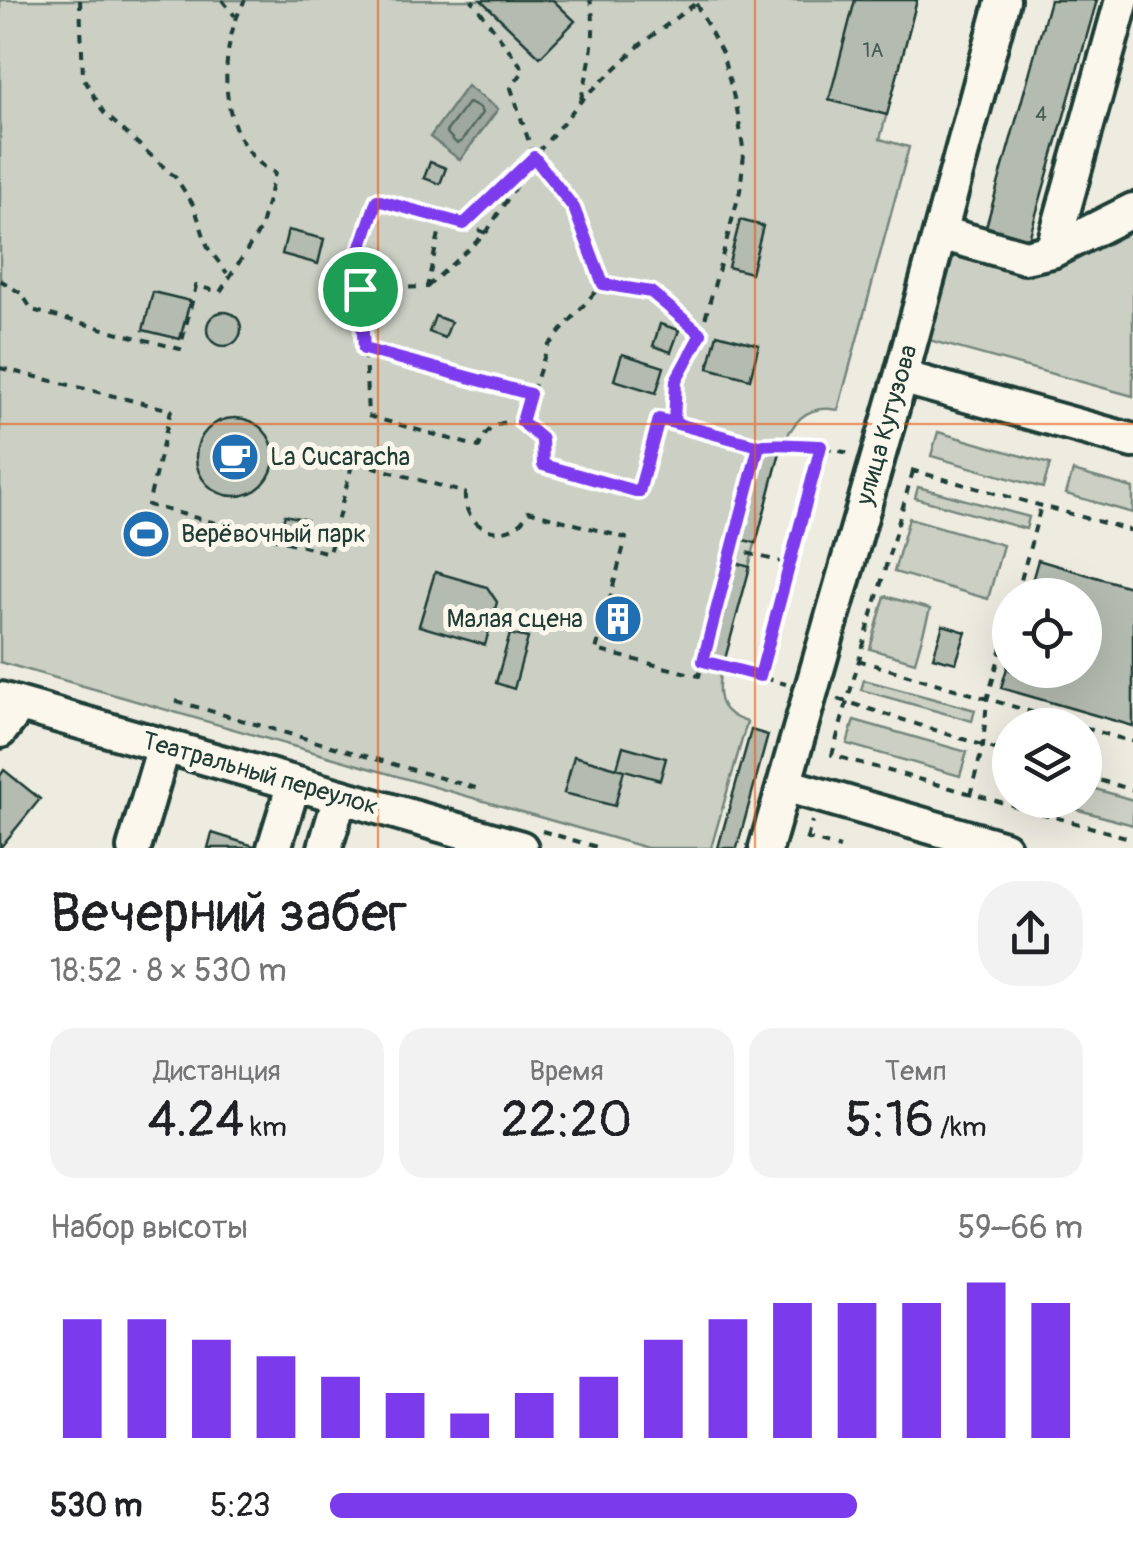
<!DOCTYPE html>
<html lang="ru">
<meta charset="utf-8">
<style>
body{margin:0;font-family:Pangolin,sans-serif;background:#f2f2f2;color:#202124;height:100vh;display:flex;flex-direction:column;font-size:38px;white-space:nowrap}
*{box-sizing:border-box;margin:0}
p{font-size:32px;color:#757577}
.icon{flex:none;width:55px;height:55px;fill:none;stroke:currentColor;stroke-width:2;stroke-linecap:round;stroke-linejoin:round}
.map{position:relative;height:848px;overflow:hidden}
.panel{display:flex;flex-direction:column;background:#fff;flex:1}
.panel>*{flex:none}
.fabs{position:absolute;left:992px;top:578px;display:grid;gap:20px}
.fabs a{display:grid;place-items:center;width:110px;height:110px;border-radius:50%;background:#fff;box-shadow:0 10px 40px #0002;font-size:50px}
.pin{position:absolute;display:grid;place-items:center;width:85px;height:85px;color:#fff;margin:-42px;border:5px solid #fff;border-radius:50%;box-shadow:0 2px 10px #0007}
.round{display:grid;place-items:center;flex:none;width:105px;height:105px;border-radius:40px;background:#f2f2f2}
.overview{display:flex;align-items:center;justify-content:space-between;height:170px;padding:0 50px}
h1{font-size:55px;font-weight:600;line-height:75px}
.metrics{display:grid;grid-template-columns:repeat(3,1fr);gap:15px;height:170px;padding:10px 50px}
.metrics div{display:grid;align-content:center;border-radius:25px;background:#f2f2f2;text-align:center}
.metrics b{font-size:50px;font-weight:600}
.metrics small{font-size:28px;font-weight:400}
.metrics p{font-size:28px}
.chart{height:280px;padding:20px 50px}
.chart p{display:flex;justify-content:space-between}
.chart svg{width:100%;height:180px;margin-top:10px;stroke:#7c3aed;stroke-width:6}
ul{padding:0 50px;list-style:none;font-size:32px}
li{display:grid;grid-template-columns:160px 120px 1fr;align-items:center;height:75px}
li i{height:25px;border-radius:12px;background:#7c3aed}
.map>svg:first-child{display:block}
.green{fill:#cbcfc4;stroke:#75867c;stroke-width:2.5}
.water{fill:#9fa89f;stroke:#6c7d74;stroke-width:2.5}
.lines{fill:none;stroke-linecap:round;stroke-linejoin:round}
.shore{stroke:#52685f;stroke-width:2.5}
.building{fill:#b4bbb0;stroke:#1f3d34;stroke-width:2.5}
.minor-casing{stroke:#1f3d34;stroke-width:40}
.path{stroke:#1f3d34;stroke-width:4;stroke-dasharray:8 8;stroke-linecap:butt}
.minor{stroke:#fbf7ec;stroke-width:32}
.route-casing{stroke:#fff;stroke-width:20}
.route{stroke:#7c3aed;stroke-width:12}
.grid{fill:none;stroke:#e8590c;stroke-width:2.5;stroke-opacity:0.55}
.labels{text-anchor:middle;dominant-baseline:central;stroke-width:10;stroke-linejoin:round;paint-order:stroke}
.number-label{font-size:20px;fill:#445c53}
.street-label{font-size:25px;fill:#1f3d34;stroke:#fbf7ec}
.poi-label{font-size:25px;fill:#1f3d34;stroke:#fbf7ec;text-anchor:start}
</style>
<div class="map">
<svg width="1133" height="848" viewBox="0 0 1133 848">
<rect width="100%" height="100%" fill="#eeece1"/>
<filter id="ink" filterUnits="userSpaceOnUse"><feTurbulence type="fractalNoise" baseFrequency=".01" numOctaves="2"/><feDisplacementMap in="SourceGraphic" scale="20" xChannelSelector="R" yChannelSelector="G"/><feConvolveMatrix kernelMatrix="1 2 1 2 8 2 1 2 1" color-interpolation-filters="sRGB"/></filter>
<g filter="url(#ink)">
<path class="green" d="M0,0H917L880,139L909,147L838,410C805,403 791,424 780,452L720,674C716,700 721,714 747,722L711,848H647L0,662Z
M1133,220V396L925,339L951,246L1019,265Z
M938,432L1050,464L1043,488L931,456Z
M1073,471L1133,488V513L1066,494Z
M918,487L1029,517L1026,529L915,498Z
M909,518L1003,545L988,599L894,572Z
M885,596L930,609L915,662L870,649Z
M864,680L975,710L972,721L861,690Z
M854,720L967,752L960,776L847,744Z
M1085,786L1133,800V825L1043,800H1085Z"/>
<path class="water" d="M467,86L498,109L460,160L430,137Z"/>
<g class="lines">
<path class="shore" d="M468,103L480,108L482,113L461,142L456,143L446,132Z"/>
</g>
<path class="building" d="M481,0H553L575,21L540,57Z
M855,0H917L887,115L829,100Z
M1050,0H1097L1029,239L986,227Z
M430,162L446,168L440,184L424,178Z
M740,220L763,226L751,273L728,267Z
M288,230L324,239L318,264L282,254Z
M153,292L190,301L180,339L143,330Z
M207 329a17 17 0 1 1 34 0a17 17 0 1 1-34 0Z
M435,316L451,322L445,338L429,332Z
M660,324L679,330L671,352L653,346Z
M717,334L759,345L750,379L708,368Z
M622,354L664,367L656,393L614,380Z
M196 457a39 39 0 1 1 78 0a39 39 0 1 1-78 0Z
M759,446L780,452L756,543L735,538Z
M285,515L307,520L302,541L279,535Z
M1038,560L1133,588V726L1001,688L1010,658V670H1085V595H1028Z
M729,561L750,567L725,659L704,654Z
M435,572L487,587L497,602L485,645L419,626Z
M612,599L633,604L624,639L603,634Z
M943,625L966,632L956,663L933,657Z
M510,634L528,638L514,689L496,683Z
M751,730L768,735L737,848H718Z
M623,746L666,758L660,780L617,768Z
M574,756L624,770L615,806L564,793Z
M4,770L40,799L0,848V776Z
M212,833L254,846V848H208Z"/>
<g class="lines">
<g class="minor-casing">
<path id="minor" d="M941,233L1025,257L1052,251L1133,210
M1052,251L1122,0
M901,377L1133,441
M0,699L521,848
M0,731L20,705
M785,785L1004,848
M134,848L164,746
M274,848L294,783
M325,848L340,797
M766,848L901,377L1003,0"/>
</g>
<path class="path" d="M80,0L83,77L104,113L176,178L194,206L208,248L227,273
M222,0L235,16
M581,99C589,67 598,33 590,0
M464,224L486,233
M0,280L22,294L32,310L180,349L196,286L220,292L260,230L275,173C217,145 216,50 245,0
M603,283L651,292L701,334
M427,287L486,233L534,157L581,101L641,44L696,3
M361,289L427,287L442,220
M364,349L528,393
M0,368L171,410L148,505L329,553L353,461L465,493C462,532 512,547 528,511L626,538L596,650L699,676L759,446L659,419L639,493L543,465L542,439L522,422C501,419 486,427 479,447L368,416L360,251L377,200L464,224L534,157L511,88L524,70L472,0
M522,422L548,346L603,283L575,208L534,157
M674,423L676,380L701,334L740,191L744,154L737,109L722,53L694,0
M760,446C770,443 774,446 784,447C808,449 824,447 849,453
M911,470L1133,531
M913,471L832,755L1133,839
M732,549L789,564
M1017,595L1041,506
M858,660L1075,725
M703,661L786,684
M759,676L821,446
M838,699L1010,754
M176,701L479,789
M1085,728L1133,742
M1085,776L1133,790
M970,795L983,746L987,700L1010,619
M542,831L600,848
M805,838L840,848
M807,839L812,821"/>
<use href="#minor" class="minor"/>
</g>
</g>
<g class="lines" filter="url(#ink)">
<g class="route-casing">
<path id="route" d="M360,289L364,349L530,394L522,422L542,439L543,465L639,492L659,419L759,446L703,661L760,676L821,446C805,446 772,442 759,446L674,423L676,380L701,334L651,292L603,284L574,208L534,157L464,224L377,200L360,250V289"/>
</g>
<use href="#route" class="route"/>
</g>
<path class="grid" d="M378,0V848M755,0V848M0,424H1133"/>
<defs>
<g id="cafe-disc" transform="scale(2.5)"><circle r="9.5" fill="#1f6fb2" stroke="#fbf7ec"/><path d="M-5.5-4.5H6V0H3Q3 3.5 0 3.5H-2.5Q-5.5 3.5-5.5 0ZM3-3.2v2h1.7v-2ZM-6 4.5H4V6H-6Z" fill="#fff"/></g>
<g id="stadium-disc" transform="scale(2.5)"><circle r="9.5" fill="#1f6fb2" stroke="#fbf7ec"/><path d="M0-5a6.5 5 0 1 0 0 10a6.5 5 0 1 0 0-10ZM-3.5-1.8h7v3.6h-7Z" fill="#fff"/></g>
<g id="building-disc" transform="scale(2.5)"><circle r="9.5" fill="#1f6fb2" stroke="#fbf7ec"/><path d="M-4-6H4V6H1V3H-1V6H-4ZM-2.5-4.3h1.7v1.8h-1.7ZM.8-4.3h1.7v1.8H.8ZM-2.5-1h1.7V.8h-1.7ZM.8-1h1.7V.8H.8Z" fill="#fff"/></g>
</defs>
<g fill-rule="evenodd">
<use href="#cafe-disc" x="235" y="457"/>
<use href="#stadium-disc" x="146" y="534"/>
<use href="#building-disc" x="618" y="619"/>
</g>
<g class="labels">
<g class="number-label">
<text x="873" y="50">1А</text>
<text x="1041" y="114">4</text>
</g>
<g class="street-label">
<text transform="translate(887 425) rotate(-74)">улица Кутузова</text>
<text transform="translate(260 774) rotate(16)">Театральный переулок</text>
</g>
<g class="poi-label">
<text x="270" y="457">La Cucaracha</text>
<text x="181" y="534">Верёвочный парк</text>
<text x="583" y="619" text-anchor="end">Малая сцена</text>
</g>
</g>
</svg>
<div class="fabs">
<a><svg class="icon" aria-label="locate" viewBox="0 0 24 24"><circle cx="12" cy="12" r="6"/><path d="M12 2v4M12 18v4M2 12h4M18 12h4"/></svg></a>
<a><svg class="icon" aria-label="layers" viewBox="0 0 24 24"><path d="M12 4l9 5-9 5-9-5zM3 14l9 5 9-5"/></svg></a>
</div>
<div class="pin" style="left:360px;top:289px;background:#1e9e55"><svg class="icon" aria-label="arrive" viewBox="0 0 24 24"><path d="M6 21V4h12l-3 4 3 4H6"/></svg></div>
</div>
<section class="panel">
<div class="overview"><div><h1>Вечерний забег</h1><p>18:52 · 8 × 530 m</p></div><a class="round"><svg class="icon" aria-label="share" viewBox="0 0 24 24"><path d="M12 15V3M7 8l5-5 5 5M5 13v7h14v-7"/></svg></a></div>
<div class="metrics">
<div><p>Дистанция</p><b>4.24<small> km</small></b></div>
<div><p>Время</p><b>22:20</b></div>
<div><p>Темп</p><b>5:16<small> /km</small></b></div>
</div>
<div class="chart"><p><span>Набор высоты</span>59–66 m</p>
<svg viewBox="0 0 160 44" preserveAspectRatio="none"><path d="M5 44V15M15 44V15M25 44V20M35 44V24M45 44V29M55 44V33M65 44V38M75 44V33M85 44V29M95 44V20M105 44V15M115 44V11M125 44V11M135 44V11M145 44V6M155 44V11"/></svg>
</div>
<ul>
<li><b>530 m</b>5:23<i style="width:70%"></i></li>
</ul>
</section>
